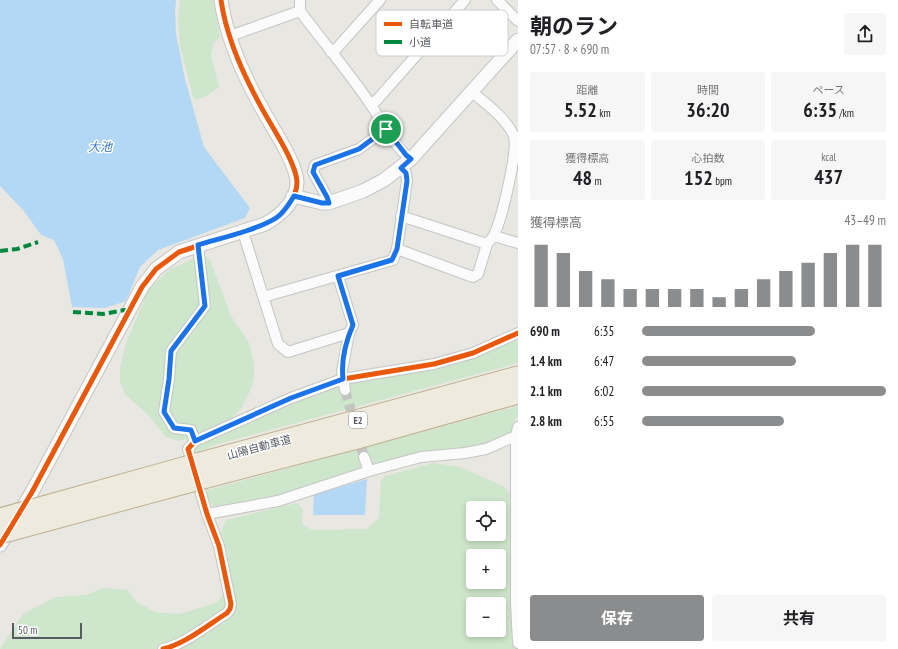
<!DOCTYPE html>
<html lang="ja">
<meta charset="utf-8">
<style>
body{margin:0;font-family:"PT Sans Narrow","Noto Sans JP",sans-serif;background:#f6f6f6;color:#202124;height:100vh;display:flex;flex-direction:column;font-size:15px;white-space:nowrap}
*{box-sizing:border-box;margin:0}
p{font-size:13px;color:#757577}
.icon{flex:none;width:22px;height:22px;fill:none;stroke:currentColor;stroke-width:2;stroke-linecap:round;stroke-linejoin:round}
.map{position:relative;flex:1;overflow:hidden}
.details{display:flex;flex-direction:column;background:#fff;width:380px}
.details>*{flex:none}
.tools{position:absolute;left:466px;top:501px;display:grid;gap:8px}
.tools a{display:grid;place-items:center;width:40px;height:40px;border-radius:4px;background:#fff;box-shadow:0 2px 6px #0003;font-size:20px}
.scale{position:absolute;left:12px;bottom:10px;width:70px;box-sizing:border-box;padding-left:4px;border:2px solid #575b61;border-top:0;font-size:11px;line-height:14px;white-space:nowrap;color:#575b61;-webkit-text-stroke:3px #fff;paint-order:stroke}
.pin{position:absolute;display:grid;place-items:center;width:34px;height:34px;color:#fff;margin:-17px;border:2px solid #fff;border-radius:50%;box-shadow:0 1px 4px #0007}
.round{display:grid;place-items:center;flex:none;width:42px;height:42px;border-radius:4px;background:#f6f6f6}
.head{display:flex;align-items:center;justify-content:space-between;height:68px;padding:0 12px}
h1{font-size:22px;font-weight:700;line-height:30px}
.metrics{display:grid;grid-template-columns:repeat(3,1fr);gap:6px;height:68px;padding:4px 12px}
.metrics div{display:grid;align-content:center;border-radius:4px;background:#f6f6f6;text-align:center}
.metrics b{font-size:20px;font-weight:700}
.metrics small{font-size:11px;font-weight:400}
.metrics p{font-size:11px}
.chart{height:112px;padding:8px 12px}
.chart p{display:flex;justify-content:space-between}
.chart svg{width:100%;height:72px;margin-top:4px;stroke:#8a8c8e;stroke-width:6}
.action{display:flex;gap:8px;margin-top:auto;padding:8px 12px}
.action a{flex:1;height:46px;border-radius:4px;background:#8a8c8e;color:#fff;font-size:16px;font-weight:700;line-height:46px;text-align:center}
.action a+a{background:#f6f6f6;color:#202124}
ul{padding:0 12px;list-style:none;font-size:13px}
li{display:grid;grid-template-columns:64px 48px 1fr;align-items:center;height:30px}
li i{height:10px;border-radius:5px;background:#8a8c8e}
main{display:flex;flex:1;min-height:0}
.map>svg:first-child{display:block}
.green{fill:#cee6cb;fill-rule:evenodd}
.water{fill:#b2d8f6}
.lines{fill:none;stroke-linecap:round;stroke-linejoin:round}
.minor-tunnel{stroke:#c4c4c2;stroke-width:10;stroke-dasharray:10 5;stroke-linecap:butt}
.minor-casing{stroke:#c4c5c4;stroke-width:12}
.tertiary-casing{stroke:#c4c5c4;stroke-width:15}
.motorway-casing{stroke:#bfb190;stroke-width:21}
.minor{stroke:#fcfbfb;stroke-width:10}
.tertiary{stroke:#fcfbfb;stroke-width:13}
.motorway{stroke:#eeeade;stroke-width:19}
.motorway-bridge-casing{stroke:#bfb190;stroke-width:21;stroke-linecap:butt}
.motorway-bridge{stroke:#eeeade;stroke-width:19}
.quiet{stroke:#00873e;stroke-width:4;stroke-dasharray:8 4;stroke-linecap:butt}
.cycleway-casing{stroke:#fff;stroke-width:8}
.cycleway{stroke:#e8590c;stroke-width:5}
.route-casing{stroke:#fff;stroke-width:8}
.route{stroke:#1a73e8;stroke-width:5}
.labels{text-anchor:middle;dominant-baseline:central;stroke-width:3;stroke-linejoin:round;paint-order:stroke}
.shield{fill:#fff;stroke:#898c90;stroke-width:1}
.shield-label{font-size:10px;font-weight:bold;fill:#575b61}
.street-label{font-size:11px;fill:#575b61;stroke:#fff}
.water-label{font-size:12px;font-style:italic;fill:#3478c1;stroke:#fff}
.key{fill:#fff;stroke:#cdced0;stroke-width:1}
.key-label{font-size:11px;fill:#575b61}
</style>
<main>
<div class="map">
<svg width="518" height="649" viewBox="0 0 518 649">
<rect width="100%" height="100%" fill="#e8e7e2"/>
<path class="green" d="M180,0H213L220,36L213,44L211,56L219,87L205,97L194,100L180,46L178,19Z
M199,256H205L210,260L231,316L249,343L254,363V376L251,389L242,407L228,422L205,435L179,441L166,437L150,417L125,394L120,382V368L126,343L149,289L169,270Z
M518,336V363L211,446L206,449L193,452L194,447L302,397L338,385L340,387L348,384L350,382L385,376Z
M518,406V417H516L512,434L482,445L376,464H372L369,461L362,463L360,470L272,497L225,505L215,506L211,504L209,502L204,491Z
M433,463L460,467L503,486L513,496L518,508V649H0L23,614L56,597L86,595L103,588L128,590L135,601L155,612L179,614L216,603L225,592L229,575L227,551L220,535L226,520L297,503L303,509L302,524L312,530L367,529L379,518L381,481L385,476ZM473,508H499V534H473ZM473,556H499V582H473ZM473,604H499V630H473Z"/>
<path class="water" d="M0,0H176L175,12L176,34L185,79L204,147L250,208L245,218L158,250L140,267L126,301L105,308L72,307L63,259L54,240L41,235L24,211L0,186Z
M367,479L365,515H313L314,495Z"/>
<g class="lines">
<path class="minor-tunnel" d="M345,390L364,457"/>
<g class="minor-casing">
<path id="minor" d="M300,0V11C323,42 349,72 371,105C383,123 393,146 411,159
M497,0L518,21
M230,36L300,11
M331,52L337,48L380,0
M370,104L376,101L465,0
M329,203L327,197L313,172L315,165L359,149L386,129
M401,216L487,244C489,241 493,238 494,235C502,218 518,152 514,136C506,118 486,104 472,92
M243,232L278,344L288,352L349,333L353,325L338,276
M494,236L518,243
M397,249L473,277L478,274L487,244
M263,297L393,260L397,249L407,181L406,173L401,168
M345,390L342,371L349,333
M518,427L516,436V603L518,643
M195,441L191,430L174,428L164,412L169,379L171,351L205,306L198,245
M364,457L369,471
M207,514L278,501L369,471L421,457L465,453L486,449L518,435
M163,649C185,644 208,625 227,613L230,609L231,604L219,546L207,514L188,449L195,441L291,398L343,379L434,364L473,353L518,333"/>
</g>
<g class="tertiary-casing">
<path id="tertiary" d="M293,196L322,203H329L363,191L384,180L411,159L518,40
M0,545L32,492L142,287L156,269L179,252L265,224C280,216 297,201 297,182C296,161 269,123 259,103C242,72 226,35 221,0"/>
</g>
<g class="motorway-casing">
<path id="motorway" d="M197,463L518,376
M203,479L361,438L518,394"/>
</g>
<use href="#minor" class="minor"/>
<use href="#tertiary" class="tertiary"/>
<use href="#motorway" class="motorway"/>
<g class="motorway-bridge-casing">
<path id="motorway-bridge" d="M0,518L197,463
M0,534L203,479"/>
</g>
<use href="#motorway-bridge" class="motorway-bridge"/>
<path class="quiet" d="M0,251L17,249L38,242
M73,312L103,314L125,310L130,311"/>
<g class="cycleway-casing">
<path id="cycleway" d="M0,545L32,492L142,287L156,269L179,252L265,224C280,216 297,201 297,182C296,161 269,123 259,103C242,72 226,35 221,0
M163,649C185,644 208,625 227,613L230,609L231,604L219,546L207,514L188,449L195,441L291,398L343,379L434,364L473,353L518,333"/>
</g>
<use href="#cycleway" class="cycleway"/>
</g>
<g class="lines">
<g class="route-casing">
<path id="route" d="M386,129L406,155L411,159L401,168L406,173L407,181L397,249L392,260L338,276L353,325C346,341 341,361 343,379L291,398L195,441L191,430L174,428L164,412L169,379L171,351L205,306L198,245C221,238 257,230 276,218C284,213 289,204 294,196L322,203H329L327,197L313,172L315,165L359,149Z"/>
</g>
<use href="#route" class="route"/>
</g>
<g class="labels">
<rect class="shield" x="349" y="412" width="18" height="16" rx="3"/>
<g class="shield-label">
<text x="358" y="420">E2</text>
</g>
<g class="street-label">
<text transform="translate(259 447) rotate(-15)">山陽自動車道</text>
</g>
<g class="water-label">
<text x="100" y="146">大池</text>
</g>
</g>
<rect x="376" y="10" width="132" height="46" rx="6" class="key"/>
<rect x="384" y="22" width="18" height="4" fill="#e8590c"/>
<rect x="384" y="40" width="18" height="4" fill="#00873e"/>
<g class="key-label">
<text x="409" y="28">自転車道</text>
<text x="409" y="46">小道</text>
</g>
</svg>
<div class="tools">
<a><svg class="icon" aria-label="locate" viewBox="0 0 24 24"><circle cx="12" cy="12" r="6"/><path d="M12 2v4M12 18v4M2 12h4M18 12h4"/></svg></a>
<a>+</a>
<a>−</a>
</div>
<div class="scale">50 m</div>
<div class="pin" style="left:386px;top:129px;background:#1e9e55"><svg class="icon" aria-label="arrive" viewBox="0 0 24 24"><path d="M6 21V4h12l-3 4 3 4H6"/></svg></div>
</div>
<section class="details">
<div class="head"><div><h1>朝のラン</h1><p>07:57 · 8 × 690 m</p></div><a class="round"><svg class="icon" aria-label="share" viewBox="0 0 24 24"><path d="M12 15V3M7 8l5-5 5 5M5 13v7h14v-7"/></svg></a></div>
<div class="metrics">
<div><p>距離</p><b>5.52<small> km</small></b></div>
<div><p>時間</p><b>36:20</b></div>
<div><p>ペース</p><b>6:35<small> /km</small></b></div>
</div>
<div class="metrics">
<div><p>獲得標高</p><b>48<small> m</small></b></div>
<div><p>心拍数</p><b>152<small> bpm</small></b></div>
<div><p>kcal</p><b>437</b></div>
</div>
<div class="chart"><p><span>獲得標高</span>43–49 m</p>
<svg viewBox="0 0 160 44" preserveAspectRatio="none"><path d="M5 44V6M15 44V11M25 44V22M35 44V27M45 44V33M55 44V33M65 44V33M75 44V33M85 44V38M95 44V33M105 44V27M115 44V22M125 44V17M135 44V11M145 44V6M155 44V6"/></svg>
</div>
<ul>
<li><b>690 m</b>6:35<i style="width:71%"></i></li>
<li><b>1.4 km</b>6:47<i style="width:63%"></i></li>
<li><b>2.1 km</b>6:02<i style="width:100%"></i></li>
<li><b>2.8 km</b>6:55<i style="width:58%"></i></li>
</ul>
<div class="action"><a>保存</a><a>共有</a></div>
</section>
</main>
